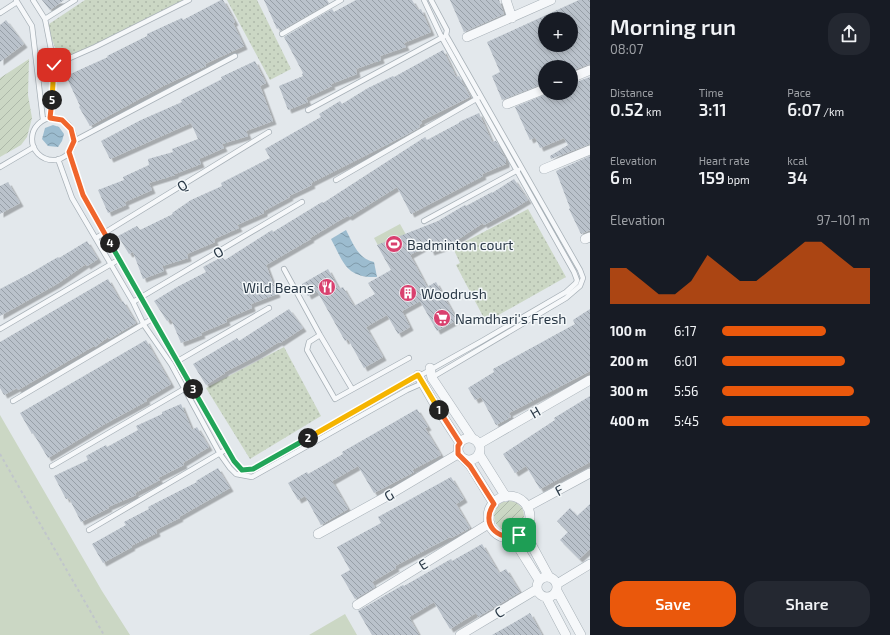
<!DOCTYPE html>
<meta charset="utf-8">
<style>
body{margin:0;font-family:"Exo 2",sans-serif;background:#242831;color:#f1f3f6;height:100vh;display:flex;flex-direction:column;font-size:15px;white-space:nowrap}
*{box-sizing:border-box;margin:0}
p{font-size:13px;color:#9ea1a6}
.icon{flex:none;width:22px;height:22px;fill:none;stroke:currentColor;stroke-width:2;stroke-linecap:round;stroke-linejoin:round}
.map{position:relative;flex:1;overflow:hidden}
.details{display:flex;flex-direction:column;background:#171b24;width:300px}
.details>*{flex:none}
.controls{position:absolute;left:538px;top:12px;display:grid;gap:8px}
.controls a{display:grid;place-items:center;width:40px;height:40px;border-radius:50%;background:#171b24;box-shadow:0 2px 6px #0003;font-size:20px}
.pin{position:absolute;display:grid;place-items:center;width:34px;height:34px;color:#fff;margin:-17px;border-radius:8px;box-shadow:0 2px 6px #0006}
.km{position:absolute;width:20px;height:20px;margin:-10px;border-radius:50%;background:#222;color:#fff;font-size:11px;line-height:20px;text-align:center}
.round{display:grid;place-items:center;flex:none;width:42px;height:42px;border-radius:16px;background:#242831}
.headline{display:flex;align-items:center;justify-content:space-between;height:68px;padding:0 20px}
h1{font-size:22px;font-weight:600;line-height:30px}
.metrics{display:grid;grid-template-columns:repeat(3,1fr);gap:6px;height:68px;padding:4px 20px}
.metrics div{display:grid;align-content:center}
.metrics b{font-size:17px;font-weight:600}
.metrics small{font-size:11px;font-weight:400}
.metrics p{font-size:11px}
.chart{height:112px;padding:8px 20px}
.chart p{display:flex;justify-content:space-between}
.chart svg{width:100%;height:72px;margin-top:4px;fill:#ea580c;opacity:.7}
.cta{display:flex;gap:8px;margin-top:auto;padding:8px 20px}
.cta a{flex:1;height:46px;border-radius:16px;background:#ea580c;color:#fff;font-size:16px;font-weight:600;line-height:46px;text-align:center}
.cta a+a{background:#242831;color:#f1f3f6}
ul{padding:0 20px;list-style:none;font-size:13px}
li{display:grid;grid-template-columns:64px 48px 1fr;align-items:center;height:30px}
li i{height:10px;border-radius:5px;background:#ea580c}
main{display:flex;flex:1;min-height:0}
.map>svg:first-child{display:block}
.grass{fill:#cbd7c4}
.park{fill:url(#park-dots)}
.garden{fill:url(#garden-furrows)}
.water{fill:url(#water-waves)}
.building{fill:url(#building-back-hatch);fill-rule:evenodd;filter:url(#shadow)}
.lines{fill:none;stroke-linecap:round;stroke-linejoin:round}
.lane-casing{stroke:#a7b0b7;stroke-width:6}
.street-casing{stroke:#a7b0b7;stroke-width:10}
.path{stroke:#c1c6cb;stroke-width:2;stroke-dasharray:3 3;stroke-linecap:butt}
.lane{stroke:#f6f8fa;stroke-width:4.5}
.street{stroke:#f6f8fa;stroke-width:9}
.split-1-casing{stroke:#fff;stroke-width:8}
.split-2-casing{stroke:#fff;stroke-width:8}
.split-3-casing{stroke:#fff;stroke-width:8}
.split-4-casing{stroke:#fff;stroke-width:8}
.split-5-casing{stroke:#fff;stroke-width:8}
.split-6-casing{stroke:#fff;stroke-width:8}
.split-1{stroke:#f0652b;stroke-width:5}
.split-2{stroke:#f5b400;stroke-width:5}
.split-3{stroke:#22a559;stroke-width:5}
.split-4{stroke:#22a559;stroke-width:5}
.split-5{stroke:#f0652b;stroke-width:5}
.split-6{stroke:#f5b400;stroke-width:5}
.labels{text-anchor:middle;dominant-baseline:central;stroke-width:3;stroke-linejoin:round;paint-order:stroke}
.street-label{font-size:14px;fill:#293846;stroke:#f3f7f9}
.poi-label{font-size:14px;fill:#293846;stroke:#f3f7f9;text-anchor:start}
</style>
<main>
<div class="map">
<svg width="590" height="635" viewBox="0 0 590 635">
<defs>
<pattern id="park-dots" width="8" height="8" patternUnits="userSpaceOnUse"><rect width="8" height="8" fill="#cbd7c4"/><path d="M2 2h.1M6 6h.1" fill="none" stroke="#aeb9aa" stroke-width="1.8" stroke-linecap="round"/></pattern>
<pattern id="garden-furrows" width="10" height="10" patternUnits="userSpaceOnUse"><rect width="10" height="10" fill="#cbd7c4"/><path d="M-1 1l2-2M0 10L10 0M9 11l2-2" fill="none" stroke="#aeb9aa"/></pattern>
<pattern id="water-waves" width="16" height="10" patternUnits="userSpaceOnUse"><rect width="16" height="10" fill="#9cbccf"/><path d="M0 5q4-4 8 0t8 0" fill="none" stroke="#7f9aaa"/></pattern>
<pattern id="building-back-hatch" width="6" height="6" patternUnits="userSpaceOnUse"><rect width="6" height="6" fill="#bac2cb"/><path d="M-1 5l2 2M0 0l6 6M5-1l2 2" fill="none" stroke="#979fa7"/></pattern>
<filter id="shadow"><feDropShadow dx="3.5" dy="3.5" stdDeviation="0" flood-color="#0004"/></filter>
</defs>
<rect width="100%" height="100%" fill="#e3e8ec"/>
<path class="grass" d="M400,224L414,249L388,264L374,238Z
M0,415L102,591L130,635H0Z
M345,614L357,635H309Z"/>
<path class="park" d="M85,0H188L61,61L46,26Z
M227,0H257L291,69L270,80Z
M528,209L566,277L486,322L456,265L460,263L453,248Z
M284,347L321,416L250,459L206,388Z"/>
<path class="garden" d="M29,59L28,95L32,118L27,137L21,145L0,157V78Z
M494 516a15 15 0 1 1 30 0a15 15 0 1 1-30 0Z"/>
<path class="water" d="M53,125L59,127L64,134L62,141L58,147L48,146L42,139L45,128Z
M346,230C353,243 358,259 374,262L377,277C346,278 344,263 331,239Z"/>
<path class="building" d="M42,0H64L50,10Z
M221,0H223L235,22L233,23L244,46L205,64L206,66L163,86L90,126L79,107L80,106L66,76L108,57L107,56L147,36V34L182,18L183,20Z
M264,0H327L329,3L280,31L279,28L277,29Z
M356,0H412L418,10L421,9L431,32L404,43L406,47L380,56L381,60L356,69L357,74L331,84L332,86L306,98L308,102L288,110L279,86L303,76L302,74L303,73L284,37L332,9L334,12Z
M450,0H499L504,14L464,32Z
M579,0H590V64L571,71V67H545V83L502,100L492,76L500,72L487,42ZM545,19H571V45H545Z
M6,20L24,44L0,62V25Z
M443,50L456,77L459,76L470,97L421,121L422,123L419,125L420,127L406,135L311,183L312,185L289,196L290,197L264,211V213L237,225L239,228L214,239L215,242L187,254L188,258L162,266L164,271L143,279L133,252L129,254L118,236L137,226L140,230L173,214L172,213L191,200L222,186L221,183L270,158L265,149L321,117L319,114L340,101L342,104L368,88L393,76L394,77Z
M255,61L266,83L260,86L273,121L246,131L248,136L222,144L224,148L199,159L201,164L175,174V175L149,183L152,190L125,202L126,205L108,213L98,190L124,180L123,177L149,165L148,159L173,152L172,149L198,139L191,123L110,159L101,141L141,120L182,102L181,100L222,79L221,77Z
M590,77V144L551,159L550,156L568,145L564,138L540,148L535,137L530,140L515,107L549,93H571V84Z
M479,113L492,142L496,141L502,152L506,160V164L482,174L483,176L411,214L397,187L349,217L347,216L310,238L311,239L266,265L277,294L251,304L252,308L226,319L227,322L201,333L202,335L181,343L171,319L167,321L154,301L177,287L206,272L203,267L220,258H223L225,260L272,230L273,232L322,202L323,203L425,137L427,140L459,123V122Z
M590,156V230L581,234L569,209L570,208L556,171Z
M514,179L528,200L508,212L484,225L483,223L451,244V245L431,252L428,245L410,255L427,287L436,282L457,320L437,331L420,301L402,311L410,327L398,334L387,315L366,327L383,357L364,368L348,339L345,341L317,291L308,296L302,284L328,269L339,289L343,287L354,306L375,294L368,283L391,270L377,245L438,221L465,205L466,206L492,192V193Z
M8,182L20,203L0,214V186Z
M87,241L98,259L87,266L86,264L57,284L0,316V289L29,274L58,257L59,258Z
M108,279L121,302L123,301L136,323L109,339L108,337L95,347L94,346L18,390L17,388L4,395L0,388V342Z
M289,309L303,328L280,343L279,342L256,356L225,372V373L206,385L193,364L237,338L239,341Z
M590,309V371L509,413L511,417L496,425L481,397L475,400L468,388L494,372L493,369L575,324L573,320Z
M146,340L171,384L146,399L147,401L103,425L48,458L33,433L32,434L20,413Z
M590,396V462L540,489L526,466L515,473L503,454L555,420L554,418Z
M181,404L192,430L197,427L209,447L183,463L184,465L158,478L160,480L135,493L136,495L108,507L109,508L81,522L69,498L66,499L54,476L88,460L86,456L106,445L107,447L138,430L136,426L162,414V412Z
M417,409L428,427L425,428L441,455L412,470L414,472L374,493L358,466L332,481L348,509L321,525L305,496L298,500L288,483L307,472L308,474L343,454L342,452Z
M218,468L230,488L179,517L180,518L156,530L157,533L131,546L132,547L103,563L92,544L126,525L124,522L149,509L148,507L197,482L196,481Z
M451,477L464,499L456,504L470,528L451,538L450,537L395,566L396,568L372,582L375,587L355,599L341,575L350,570L337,547L381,523L378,517Z
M590,504V549L579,559L560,540L568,532L557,521L570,508L577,516Z
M482,544L499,573L506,569L520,592L478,617L476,613L450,629L434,602L409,617L419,635H372L358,611L403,585L404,586L451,559L452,561Z
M530,613L542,635H492L515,622Z"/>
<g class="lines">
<g class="lane-casing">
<path id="lane" d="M16,0L32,26L43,120
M33,0L45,19L54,65L52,105L50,118
M431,0L447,30L446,35L580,270L583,278L580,286L566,298L431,378
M0,13L17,2
M45,19L75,0
M282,34L341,0
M54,65L95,47L189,0
M308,110L443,37
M32 139a21 21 0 1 1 42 0a21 21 0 1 1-42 0Z
M74,141L235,56
M69,152L83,195L227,449L234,461L242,469H253L482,341L566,292L576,283L577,280L574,272L442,38L424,0
M58,159L72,198L133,302L144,325L171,364L220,454L230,468L236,474L252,477L407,390L423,383
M0,167L34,147
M336,180L478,98
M424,221L518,170
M96,238L269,132
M284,269L320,335L352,389
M133,302L302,202
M0,329L118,260
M320,335L309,342L307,350L335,399L409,358
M176,362L269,308
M13,401L152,319
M52,466L184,389L190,384
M89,530L227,449"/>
</g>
<g class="street-casing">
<path id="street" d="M506,0L512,18
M467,37L551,0
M571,78L590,70
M507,104L545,89
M544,169L590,150
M585,239L590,237
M430,368L432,378L472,438
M418,375L434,403L460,443
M458 449a11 11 0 1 1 22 0a11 11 0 1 1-22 0Z
M479,444L590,380
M479,454L506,497
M465,460L470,465L494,504
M488 517a21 21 0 1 1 42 0a21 21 0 1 1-42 0Z
M527,507L590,473
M524,531L549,577
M318,534L389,495L458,454
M512,537L539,580
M537 587a10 10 0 1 1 20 0a10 10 0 1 1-20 0Z
M557,584L590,564
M557,591L581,635
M546,597L566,635
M357,605L490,523
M460,635L537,589"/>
</g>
<path class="path" d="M0,454L104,635"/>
<use href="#lane" class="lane"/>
<use href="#street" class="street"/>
</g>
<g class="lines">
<g class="split-1-casing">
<path id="split-1" d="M439,410L460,443L458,446V454L470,466L494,504C480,523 497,542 519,535"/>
</g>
<g class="split-2-casing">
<path id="split-2" d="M308,438L418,375L439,410"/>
</g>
<g class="split-3-casing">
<path id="split-3" d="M193,389L234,461L242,470L253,469L308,438"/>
</g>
<g class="split-4-casing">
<path id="split-4" d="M110,243L193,389"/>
</g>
<g class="split-5-casing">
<path id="split-5" d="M52,100L50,118L62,120L71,129L74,141L69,152L83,195L110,243"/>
</g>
<g class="split-6-casing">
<path id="split-6" d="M52,100L54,65"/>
</g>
<use href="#split-1" class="split-1"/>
<use href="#split-2" class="split-2"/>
<use href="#split-3" class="split-3"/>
<use href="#split-4" class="split-4"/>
<use href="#split-5" class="split-5"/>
<use href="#split-6" class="split-6"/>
</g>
<defs>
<g id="stadium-disc" transform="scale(0.9)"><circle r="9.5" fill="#d9406e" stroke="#f3f7f9"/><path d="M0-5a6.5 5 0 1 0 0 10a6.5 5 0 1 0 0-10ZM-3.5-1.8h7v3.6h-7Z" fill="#fff"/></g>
<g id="restaurant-disc" transform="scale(0.9)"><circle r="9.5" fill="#d9406e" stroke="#f3f7f9"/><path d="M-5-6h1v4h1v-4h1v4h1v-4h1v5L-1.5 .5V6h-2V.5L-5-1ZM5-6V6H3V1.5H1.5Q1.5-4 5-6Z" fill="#fff"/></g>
<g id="building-disc" transform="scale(0.9)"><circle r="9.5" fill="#d9406e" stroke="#f3f7f9"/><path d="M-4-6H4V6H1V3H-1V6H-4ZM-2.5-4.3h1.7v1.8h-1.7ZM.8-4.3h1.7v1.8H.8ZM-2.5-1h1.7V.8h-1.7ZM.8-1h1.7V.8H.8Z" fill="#fff"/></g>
<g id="supermarket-disc" transform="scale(0.9)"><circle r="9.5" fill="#d9406e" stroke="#f3f7f9"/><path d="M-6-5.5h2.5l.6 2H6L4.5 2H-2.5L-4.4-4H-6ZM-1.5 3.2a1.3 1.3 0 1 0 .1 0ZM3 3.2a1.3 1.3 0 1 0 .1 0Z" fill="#fff"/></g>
</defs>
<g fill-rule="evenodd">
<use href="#stadium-disc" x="394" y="244"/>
<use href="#restaurant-disc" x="327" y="287"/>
<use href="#building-disc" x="408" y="293"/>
<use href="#supermarket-disc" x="442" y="318"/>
</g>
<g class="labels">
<g class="street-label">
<text transform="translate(182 185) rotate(-32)">Q</text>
<text transform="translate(218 252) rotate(-30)">O</text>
<text transform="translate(535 412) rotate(-30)">H</text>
<text transform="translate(559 490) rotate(-28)">F</text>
<text transform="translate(389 495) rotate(-29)">G</text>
<text transform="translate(423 564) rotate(-32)">E</text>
<text transform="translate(499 612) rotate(-32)">C</text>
</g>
<g class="poi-label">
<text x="407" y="244">Badminton court</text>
<text x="314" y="287" text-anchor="end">Wild Beans</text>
<text x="421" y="293">Woodrush</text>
<text x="455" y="318">Namdhari's Fresh</text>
</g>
</g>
</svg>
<div class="controls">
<a>+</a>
<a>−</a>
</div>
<div class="pin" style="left:519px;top:535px;background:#1e9e55"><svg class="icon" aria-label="arrive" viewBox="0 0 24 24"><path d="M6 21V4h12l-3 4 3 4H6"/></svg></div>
<div class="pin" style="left:54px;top:65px;background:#d93025"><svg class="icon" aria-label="check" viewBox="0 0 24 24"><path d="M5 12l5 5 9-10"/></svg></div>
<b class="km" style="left:439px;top:410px">1</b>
<b class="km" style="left:308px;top:438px">2</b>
<b class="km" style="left:193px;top:389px">3</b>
<b class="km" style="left:110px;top:243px">4</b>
<b class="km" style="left:52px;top:100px">5</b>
</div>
<section class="details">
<div class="headline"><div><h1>Morning run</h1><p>08:07</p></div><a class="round"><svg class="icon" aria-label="share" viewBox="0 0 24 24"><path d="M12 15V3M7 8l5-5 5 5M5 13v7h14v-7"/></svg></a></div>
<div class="metrics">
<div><p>Distance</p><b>0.52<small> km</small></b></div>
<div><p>Time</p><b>3:11</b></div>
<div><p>Pace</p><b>6:07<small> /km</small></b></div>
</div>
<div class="metrics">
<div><p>Elevation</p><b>6<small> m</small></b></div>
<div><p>Heart rate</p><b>159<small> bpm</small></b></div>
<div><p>kcal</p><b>34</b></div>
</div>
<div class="chart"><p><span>Elevation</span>97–101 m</p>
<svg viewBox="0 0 160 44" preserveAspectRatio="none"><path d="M0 44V22L10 22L20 30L30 38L40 38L50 30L60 14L70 22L80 30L90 30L100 22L110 14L120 6L130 6L140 14L150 22L160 22V44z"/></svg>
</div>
<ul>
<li><b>100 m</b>6:17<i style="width:70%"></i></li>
<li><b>200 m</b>6:01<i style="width:83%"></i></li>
<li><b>300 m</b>5:56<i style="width:89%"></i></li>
<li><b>400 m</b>5:45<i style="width:100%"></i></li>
</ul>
<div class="cta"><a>Save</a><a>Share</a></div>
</section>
</main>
